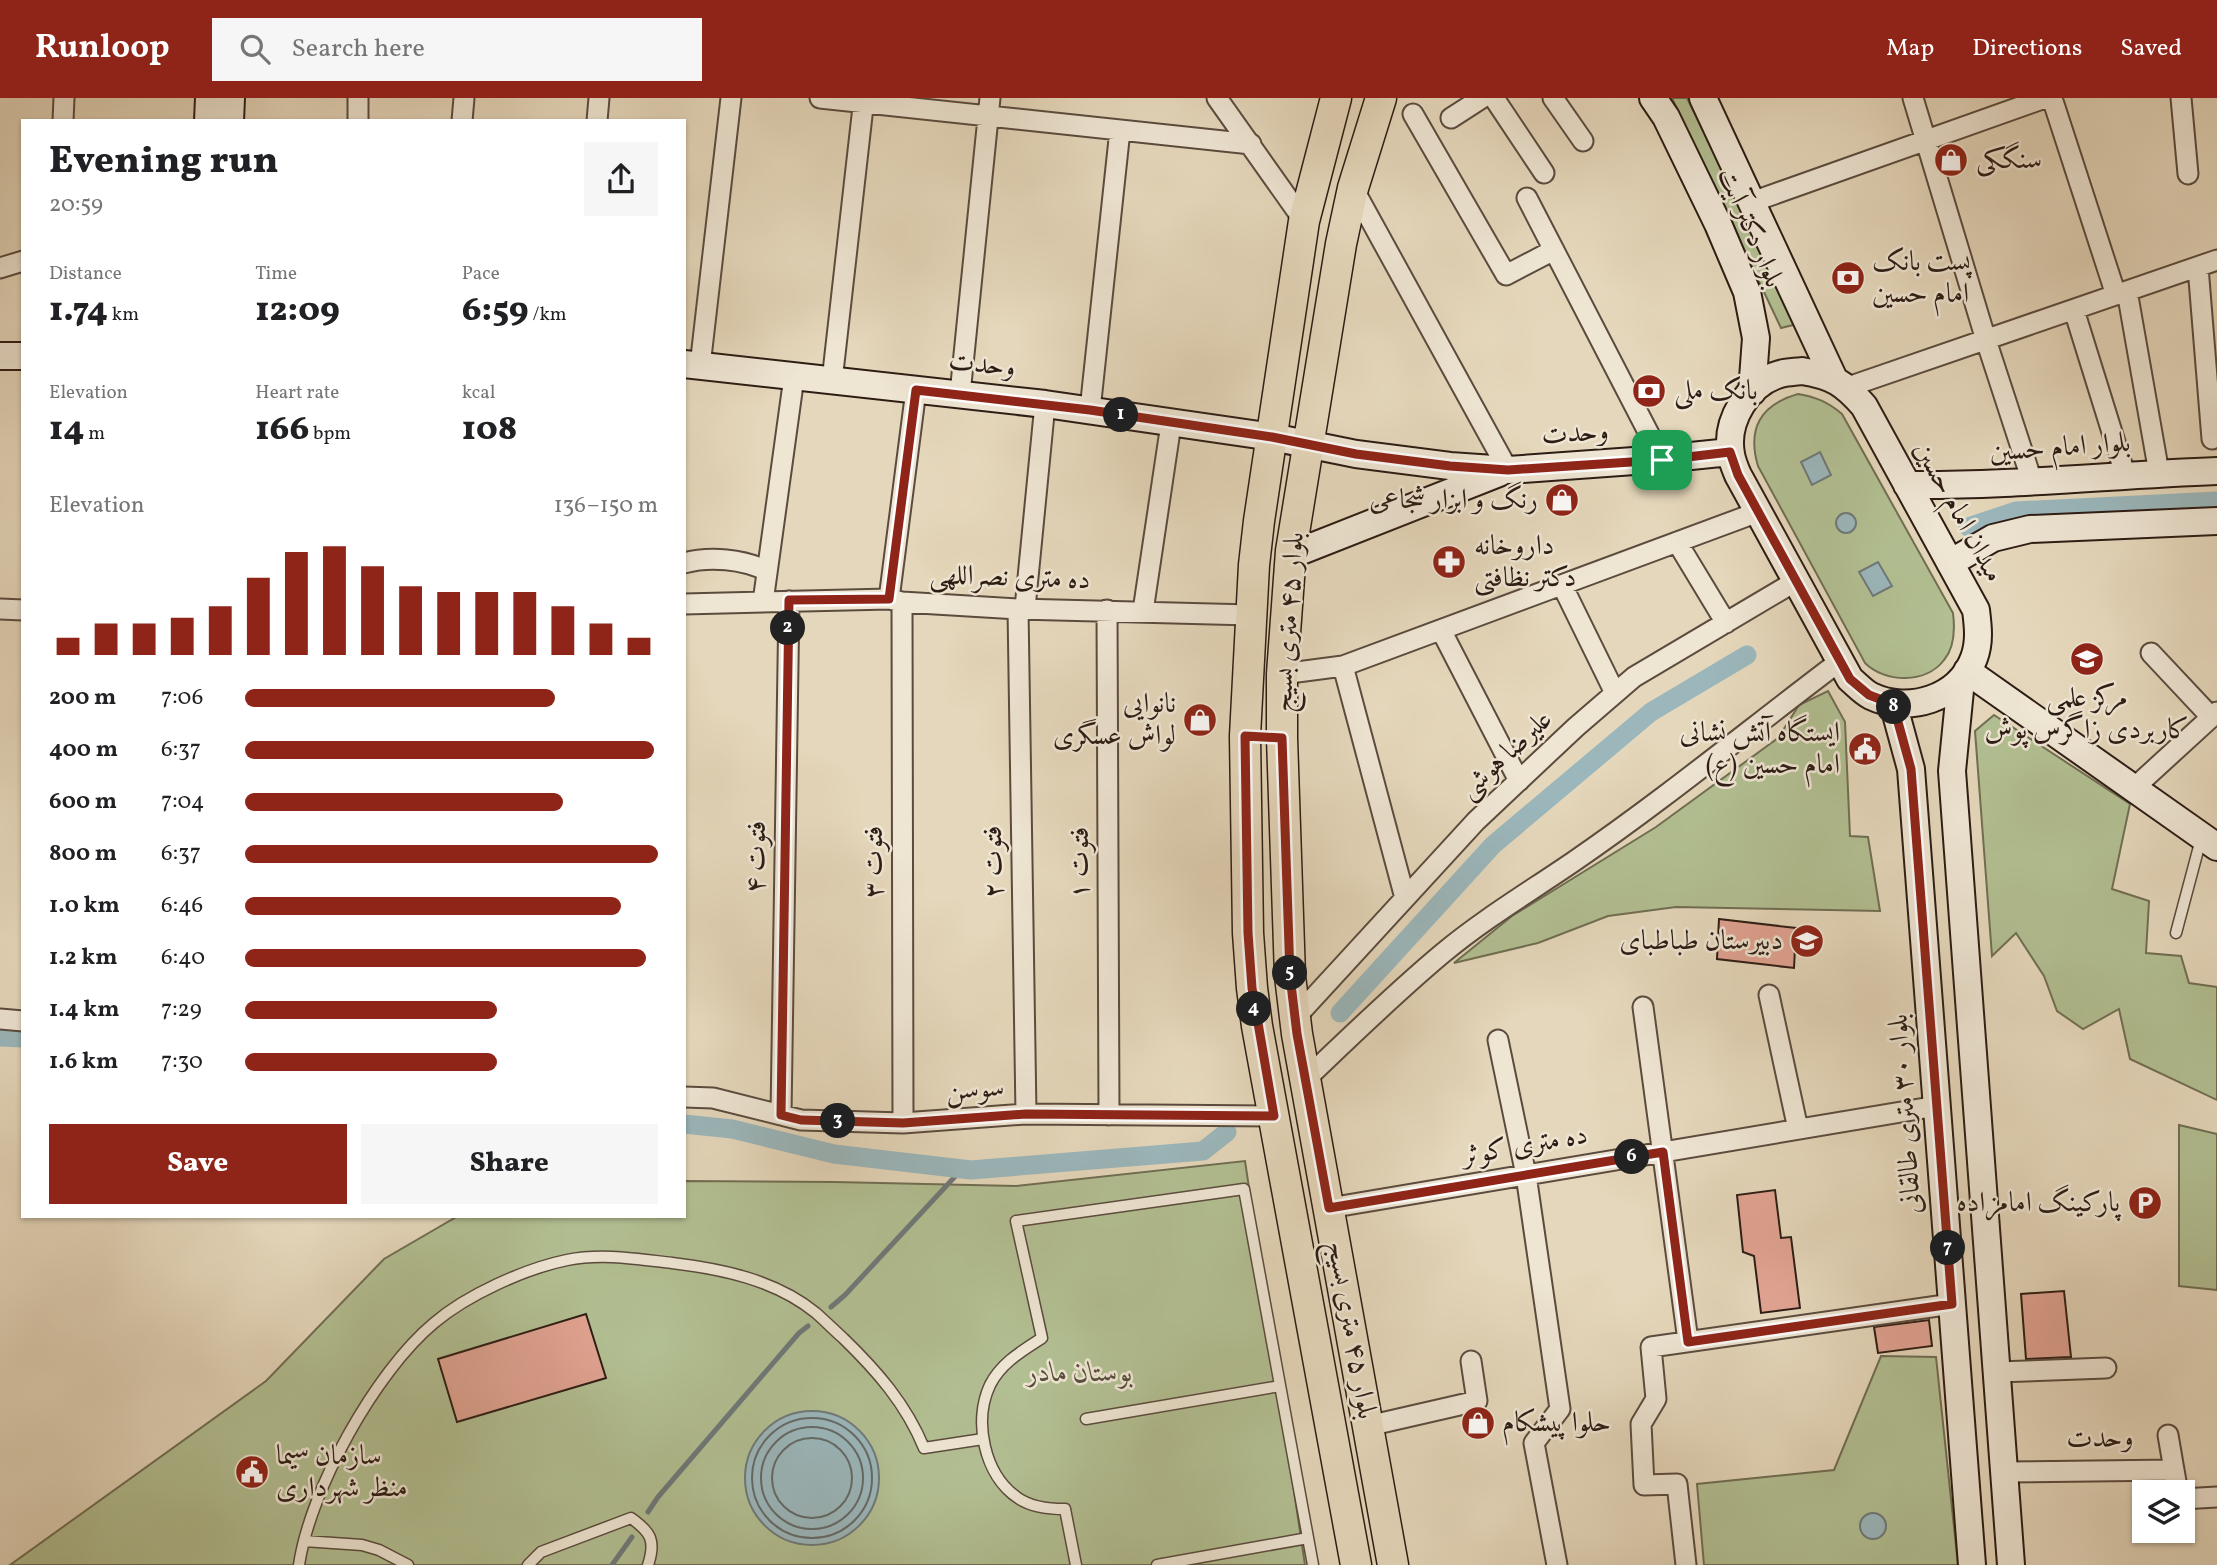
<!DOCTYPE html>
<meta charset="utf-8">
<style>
body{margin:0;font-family:Vollkorn,Amiri,serif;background:#f6f6f6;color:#202124;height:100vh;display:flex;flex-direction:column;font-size:26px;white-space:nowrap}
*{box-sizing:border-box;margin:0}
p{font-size:23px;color:#757577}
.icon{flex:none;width:38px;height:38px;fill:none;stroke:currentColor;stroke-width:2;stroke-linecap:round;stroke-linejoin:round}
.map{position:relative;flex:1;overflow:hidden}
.sheet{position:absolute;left:21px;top:21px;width:665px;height:1099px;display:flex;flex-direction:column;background:#fff;border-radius:0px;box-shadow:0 2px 5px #0004}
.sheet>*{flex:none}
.tools{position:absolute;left:2132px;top:1382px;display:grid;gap:14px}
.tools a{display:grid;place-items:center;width:63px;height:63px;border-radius:0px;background:#fff;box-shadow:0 2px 5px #0004;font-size:35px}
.pin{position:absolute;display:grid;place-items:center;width:60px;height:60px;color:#fff;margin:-30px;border-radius:14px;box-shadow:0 4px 10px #0006}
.km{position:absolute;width:35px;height:35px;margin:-18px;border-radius:50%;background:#222;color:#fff;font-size:19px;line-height:35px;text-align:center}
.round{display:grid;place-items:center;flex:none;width:74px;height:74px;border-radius:0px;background:#f6f6f6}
.overview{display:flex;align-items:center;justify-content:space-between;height:119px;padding:0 28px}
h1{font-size:38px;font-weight:800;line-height:52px}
.figures{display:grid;grid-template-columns:repeat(3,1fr);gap:10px;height:119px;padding:7px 28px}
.figures div{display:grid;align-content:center}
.figures b{font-size:35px;font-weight:800}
.figures small{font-size:19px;font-weight:400}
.figures p{font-size:19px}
.chart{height:196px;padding:14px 28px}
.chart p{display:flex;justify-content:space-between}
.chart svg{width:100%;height:126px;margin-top:7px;stroke:#8f2418;stroke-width:6}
.action{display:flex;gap:14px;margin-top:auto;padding:14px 28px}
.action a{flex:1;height:80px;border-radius:0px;background:#8f2418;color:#fff;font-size:28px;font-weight:800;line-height:80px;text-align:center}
.action a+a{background:#f6f6f6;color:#202124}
ul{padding:0 28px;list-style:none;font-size:23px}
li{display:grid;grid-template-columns:112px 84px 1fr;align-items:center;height:52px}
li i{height:18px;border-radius:9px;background:#8f2418}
header{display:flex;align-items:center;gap:42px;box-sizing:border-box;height:98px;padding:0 35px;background:#8f2418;color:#fff}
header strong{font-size:33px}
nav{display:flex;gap:38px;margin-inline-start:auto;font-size:24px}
.search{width:490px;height:63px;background:#f6f6f6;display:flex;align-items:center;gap:18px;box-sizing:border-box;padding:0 24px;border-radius:0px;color:#757577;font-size:26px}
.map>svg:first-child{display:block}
.green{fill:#b2bf92;stroke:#706e53;stroke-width:2}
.water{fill:#9bb7bc;stroke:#6f7979;stroke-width:2}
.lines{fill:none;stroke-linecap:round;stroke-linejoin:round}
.shore{stroke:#646a68;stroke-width:2}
.stream{stroke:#6f7979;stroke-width:5}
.canal{stroke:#9bb7bc;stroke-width:19}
.building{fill:#e1a392;stroke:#2d1c14;stroke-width:2}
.lane-casing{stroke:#5b4b3e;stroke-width:13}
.street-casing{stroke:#5b4b3e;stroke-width:23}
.secondary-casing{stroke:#2d1c14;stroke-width:30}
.primary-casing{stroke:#2d1c14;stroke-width:33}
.lane{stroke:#eee5d3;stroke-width:10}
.street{stroke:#eee5d3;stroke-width:19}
.secondary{stroke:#eee5d3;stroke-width:26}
.primary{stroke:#e5d7bb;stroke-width:30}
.route-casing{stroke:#fff;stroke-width:14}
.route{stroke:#8f2418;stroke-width:9}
.labels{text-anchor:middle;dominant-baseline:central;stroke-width:5;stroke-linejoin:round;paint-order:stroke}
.poi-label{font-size:28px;fill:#2d1c14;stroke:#eee5d3;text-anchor:start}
.street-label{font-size:28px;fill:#2d1c14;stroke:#eee5d3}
.park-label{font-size:28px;font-style:italic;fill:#554d3a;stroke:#eee5d3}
</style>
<header>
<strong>Runloop</strong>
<div class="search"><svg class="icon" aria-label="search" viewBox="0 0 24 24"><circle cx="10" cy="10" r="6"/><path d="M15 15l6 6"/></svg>Search here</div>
<nav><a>Map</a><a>Directions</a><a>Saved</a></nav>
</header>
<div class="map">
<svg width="2217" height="1467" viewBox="0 0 2217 1467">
<rect width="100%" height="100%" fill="#e5d7bb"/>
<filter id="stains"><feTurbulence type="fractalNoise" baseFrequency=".00286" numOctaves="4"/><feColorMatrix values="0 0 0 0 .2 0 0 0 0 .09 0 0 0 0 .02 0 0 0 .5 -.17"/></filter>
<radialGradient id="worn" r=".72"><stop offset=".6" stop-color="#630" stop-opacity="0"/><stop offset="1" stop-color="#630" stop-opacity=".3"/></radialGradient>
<path class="green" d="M1672,0H1687L1797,226L1781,230Z
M1798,296C1816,299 1828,304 1842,316L1953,515C1955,531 1955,549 1944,562C1926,586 1885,585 1865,565L1758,368C1747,331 1760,307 1798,296Z
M1828,593L1845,624L1850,738L1868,739L1880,813L1676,809L1608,818L1538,845L1454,865L1512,818L1656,729L1778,640L1799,607Z
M1994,617L2130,706L2112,791L2149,803L2146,855L2181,858L2189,885L2217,889V1002L2130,961L2119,911L2083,931L2057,913L2044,878L2016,835L1992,858L1975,633Z
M2179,1027L2217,1036V1192L2179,1188Z
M1245,1063L1305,1467H10L266,1283L384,1161L458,1118H684V1083L835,1084L1016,1088Z
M1881,1258L1936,1259L1958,1467H1704L1697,1386L1834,1372Z"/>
<path class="water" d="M1820,354L1831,377L1812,387L1801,364Z
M1836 425a10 10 0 1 1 20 0a10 10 0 1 1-20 0Z
M1878,464L1892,488L1873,498L1859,474Z
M745 1380a67 67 0 1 1 134 0a67 67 0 1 1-134 0Z
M1860 1428a13 13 0 1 1 26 0a13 13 0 1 1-26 0Z"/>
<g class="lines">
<path class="shore" d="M752 1380a60 60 0 1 1 120 0a60 60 0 1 1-120 0Z
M761 1380a51 51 0 1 1 102 0a51 51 0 1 1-102 0Z
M772 1380a40 40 0 1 1 80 0a40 40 0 1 1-80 0Z"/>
<path class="stream" d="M831,1209L845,1197L962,1071
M648,1414L658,1399L799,1235L808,1228
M612,1467L632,1439"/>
<path class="canal" d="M1968,429L2016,413L2217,403
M1340,915L1493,747L1651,614L1747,557
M0,939L23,940
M684,1026L732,1031L834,1056L971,1072L1203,1053L1227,1034"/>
</g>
<path class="building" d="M1719,821L1796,830L1794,870L1717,861Z
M1775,1092L1781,1140L1791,1139L1800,1210L1761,1215L1754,1158L1743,1154L1737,1097Z
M2064,1193L2071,1259L2026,1261L2021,1196Z
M586,1216L606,1280L457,1324L438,1261Z
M1929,1222L1932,1248L1878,1255L1874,1229Z"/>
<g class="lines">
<g class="lane-casing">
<path id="lane" d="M2176,835L2201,741
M1086,1321L1280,1288
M304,1443L362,1447L379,1452L408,1467
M299,1467C310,1392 375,1274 434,1225C467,1197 524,1171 567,1162C602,1155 637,1161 672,1165C722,1171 776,1182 816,1215C825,1223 834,1232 843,1240C877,1273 906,1306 924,1350L983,1341
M528,1467L541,1454L631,1420C651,1434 656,1443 648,1467
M1076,1467L1065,1411C1050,1411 1031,1409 1018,1400C984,1377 973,1323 990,1287C1001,1265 1022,1253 1042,1240L1016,1123L1244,1091L1313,1467
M1157,1467L1308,1440"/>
</g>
<g class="street-casing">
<path id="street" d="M358,0V23
M820,0L1251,46
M1217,0L1304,123
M1494,0L1544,75
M1553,0L1583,43
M1913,0L1986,242L2032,383
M2052,0L2116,197
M2181,0L2188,76
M1413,16L1506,177L1554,152
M1451,20L1482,0
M63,23L64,0
M462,23L464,0
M597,23L599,0
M1353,90L1508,372
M1527,100L1662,361
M1752,104L2045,0
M2198,169L2212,341
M0,170L23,163
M2127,193L2159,375
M2074,212L2125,376
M700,268L731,0
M832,283L864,0
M1848,289L2217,162
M960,296L990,0
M1090,312L1120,32
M1677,444L1726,525
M684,465C710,458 743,461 767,473
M1562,487L1615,595
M889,501L916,292
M763,504L794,279
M902,504L903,1025
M684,506L889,501L902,504L1018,511L1251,517
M1025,510L1045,306
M0,511L23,512
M1018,511L1026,1016
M1107,512L1109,1017
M1143,513L1171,326
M1441,532L1519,683
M2151,555L2211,619
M1343,568L1405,800
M1282,576L1343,568L1758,414
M2134,690L2217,614
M1769,897L1798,1031
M1643,909L1688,1243
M1295,920L1476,723L1576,629L1634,579L1796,483
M0,921L23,923
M1498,942L1526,1077L1560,1311L1534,1345L1557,1467
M1306,981C1351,938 1395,895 1443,855C1484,821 1529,794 1573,764C1665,701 1751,630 1840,563
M684,999L713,1000L801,1022L903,1025L1026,1016L1274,1018
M781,1017L789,503
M1329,1110L1937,1008
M1997,1274L2106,1270
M1368,1328L1477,1303L1471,1263
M2168,1337L2174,1372
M2004,1374L2174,1372L2178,1395
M2182,1401L2217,1399
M1686,1467L1677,1386L1644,1387L1641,1326L1656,1301L1651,1249L1952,1206"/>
</g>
<g class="secondary-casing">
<path id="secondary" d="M1653,0L1666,19L1718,126L1747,194L1756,240L1752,294
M1703,0L1834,281
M208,23L209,0
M230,23L231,0
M0,258H23
M684,266L1045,306L1272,339L1356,356L1450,368L1508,372L1662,361L1730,354
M1802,273C1833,278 1844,285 1864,308L1976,512C1978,528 1980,544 1974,560C1959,601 1908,616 1871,598C1863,594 1856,586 1850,581L1738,377C1735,370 1732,363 1731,356C1725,323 1748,285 1780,276C1787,274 1795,274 1802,273Z
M1907,387C2010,388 2113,377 2217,373
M1291,457L1499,375
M1950,465L1993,440L2030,431L2217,423
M1967,573L2217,749
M1961,582L1952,673L2011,1467
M1893,605L1911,671L1972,1467"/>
</g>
<g class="primary-casing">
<path id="primary" d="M1336,0L1304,123L1259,423L1254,467L1245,638L1248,835L1252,890L1257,928L1356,1467
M1381,0L1353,90L1341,146L1291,453L1282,576V640L1290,878L1297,936L1393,1467"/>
</g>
<use href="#lane" class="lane"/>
<use href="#street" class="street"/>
<use href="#secondary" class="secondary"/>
<use href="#primary" class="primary"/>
</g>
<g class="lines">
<g class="route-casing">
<path id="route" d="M916,292L1090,312L1272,339L1356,356L1450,368L1508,372L1662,362L1730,354L1738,377L1850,581L1869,597L1893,606L1911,671L1952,1206L1688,1244L1663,1054L1329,1110L1297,936L1290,878L1282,640L1245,638L1248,835L1252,890L1274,1018L1026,1016L903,1025L801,1022L781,1017L789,502L889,501Z"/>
</g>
<use href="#route" class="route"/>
</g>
<defs>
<g id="shop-disc" transform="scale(1.75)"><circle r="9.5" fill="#8f2418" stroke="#eee5d3"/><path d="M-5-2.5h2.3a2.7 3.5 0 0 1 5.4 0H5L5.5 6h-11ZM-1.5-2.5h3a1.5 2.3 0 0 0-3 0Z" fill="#fff"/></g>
<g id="bank-disc" transform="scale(1.75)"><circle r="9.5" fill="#8f2418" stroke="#eee5d3"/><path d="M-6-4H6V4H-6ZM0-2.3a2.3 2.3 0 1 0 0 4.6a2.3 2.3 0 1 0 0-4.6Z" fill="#fff"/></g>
<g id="pharmacy-disc" transform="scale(1.75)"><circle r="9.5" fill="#8f2418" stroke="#eee5d3"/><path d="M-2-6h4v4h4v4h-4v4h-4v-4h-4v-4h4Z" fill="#fff"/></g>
<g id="university-disc" transform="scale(1.75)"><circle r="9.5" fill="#8f2418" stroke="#eee5d3"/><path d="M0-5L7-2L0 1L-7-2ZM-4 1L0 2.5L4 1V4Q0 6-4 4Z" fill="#fff"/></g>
<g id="civic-disc" transform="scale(1.75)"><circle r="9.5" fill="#8f2418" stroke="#eee5d3"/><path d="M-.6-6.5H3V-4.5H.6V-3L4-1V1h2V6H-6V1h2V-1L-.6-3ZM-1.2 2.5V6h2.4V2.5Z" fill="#fff"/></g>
<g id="school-disc" transform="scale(1.75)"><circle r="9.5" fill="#8f2418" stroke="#eee5d3"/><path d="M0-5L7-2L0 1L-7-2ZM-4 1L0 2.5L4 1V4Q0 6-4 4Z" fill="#fff"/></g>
<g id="parking-disc" transform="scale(1.75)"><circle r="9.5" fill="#8f2418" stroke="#eee5d3"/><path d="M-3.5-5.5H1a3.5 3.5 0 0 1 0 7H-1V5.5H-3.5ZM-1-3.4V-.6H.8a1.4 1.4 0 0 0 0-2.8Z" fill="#fff"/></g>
</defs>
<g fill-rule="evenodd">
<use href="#shop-disc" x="1951" y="62"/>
<use href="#bank-disc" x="1848" y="180"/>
<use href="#bank-disc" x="1649" y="293"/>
<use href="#shop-disc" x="1562" y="402"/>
<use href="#pharmacy-disc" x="1449" y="464"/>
<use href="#university-disc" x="2087" y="561"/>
<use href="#shop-disc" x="1200" y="622"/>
<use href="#civic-disc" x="1865" y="651"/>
<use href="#school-disc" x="1807" y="843"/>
<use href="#parking-disc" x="2145" y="1105"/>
<use href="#shop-disc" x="1478" y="1325"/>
<use href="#civic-disc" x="252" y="1374"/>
</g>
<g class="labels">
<g class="poi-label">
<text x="1976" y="62">سنگکی</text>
<text x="1872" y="164">پست بانک<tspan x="1872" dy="32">امام حسین</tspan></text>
<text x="1674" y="293">بانک ملی</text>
<text x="1538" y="402" text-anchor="end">رنگ و ابزار شجاعی</text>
<text x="1474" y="448">داروخانه<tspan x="1474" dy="32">دکتر نظافتی</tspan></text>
<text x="2087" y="600" text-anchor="middle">مرکز علمی<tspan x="2087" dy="32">کاربردی زاگرس پوش</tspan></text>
<text x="1176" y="606" text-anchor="end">نانوایی<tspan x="1176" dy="32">لواش عسگری</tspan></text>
<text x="1840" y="635" text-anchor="end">ایستگاه آتش نشانی<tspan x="1840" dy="32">امام حسین (ع)</tspan></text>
<text x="1783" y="843" text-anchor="end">دبیرستان طباطبای</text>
<text x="2120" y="1105" text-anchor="end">پارکینگ امامزاده</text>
<text x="1502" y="1325">حلوا پیشکام</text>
<text x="276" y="1358">سازمان سیما<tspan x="276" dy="32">منظر شهرداری</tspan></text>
</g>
<g class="street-label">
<text transform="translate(1750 130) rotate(67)">بلوار دکتر آیت</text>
<text transform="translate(982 267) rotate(6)">وحدت</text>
<text transform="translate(1575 336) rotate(-4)">وحدت</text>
<text transform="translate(2060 350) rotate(-4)">بلوار امام حسین</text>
<text transform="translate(1958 414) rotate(61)">میدان امام حسین</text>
<text transform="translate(1010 480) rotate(2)">ده متری نصراللهی</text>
<text transform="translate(1289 524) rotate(-86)">بلوار ۴۵ متری بسیج</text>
<text transform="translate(1506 657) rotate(-43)">علیرضا هوشی</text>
<text transform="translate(757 759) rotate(-89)">فتوت ۴</text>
<text transform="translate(874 764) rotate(-90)">فتوت ۳</text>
<text transform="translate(994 764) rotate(-91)">فتوت ۲</text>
<text transform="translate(1080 765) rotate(-90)">فتوت ۱</text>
<text transform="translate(975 992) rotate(-4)">سوسن</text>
<text transform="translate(1906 1016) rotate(-94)">بلوار ۳۰ متری طالقانی</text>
<text transform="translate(1525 1048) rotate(-10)">ده متری کوثر</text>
<text transform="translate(1351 1232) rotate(80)">بلوار ۴۵ متری بسیج</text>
<text transform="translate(2100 1341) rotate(-1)">وحدت</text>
</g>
<g class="park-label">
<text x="1080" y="1275">بوستان مادر</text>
</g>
</g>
<rect width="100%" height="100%" filter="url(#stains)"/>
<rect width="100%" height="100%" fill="url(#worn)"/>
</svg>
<div class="tools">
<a><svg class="icon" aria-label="layers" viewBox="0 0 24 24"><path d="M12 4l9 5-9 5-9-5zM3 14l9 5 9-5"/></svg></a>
</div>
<div class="pin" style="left:1662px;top:362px;background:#1e9e55"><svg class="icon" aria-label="arrive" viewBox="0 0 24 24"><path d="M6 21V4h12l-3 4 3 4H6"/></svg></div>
<b class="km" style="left:1121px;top:317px">1</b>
<b class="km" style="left:788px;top:530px">2</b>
<b class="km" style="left:838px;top:1023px">3</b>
<b class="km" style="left:1254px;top:911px">4</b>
<b class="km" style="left:1290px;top:875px">5</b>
<b class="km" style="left:1632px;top:1059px">6</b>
<b class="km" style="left:1948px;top:1150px">7</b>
<b class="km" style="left:1894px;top:609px">8</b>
<section class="sheet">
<div class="overview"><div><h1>Evening run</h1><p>20:59</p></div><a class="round"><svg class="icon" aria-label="share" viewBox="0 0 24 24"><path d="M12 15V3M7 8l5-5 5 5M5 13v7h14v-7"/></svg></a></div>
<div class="figures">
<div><p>Distance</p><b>1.74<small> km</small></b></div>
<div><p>Time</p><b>12:09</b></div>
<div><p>Pace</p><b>6:59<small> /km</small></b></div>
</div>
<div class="figures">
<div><p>Elevation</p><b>14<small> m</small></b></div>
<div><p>Heart rate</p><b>166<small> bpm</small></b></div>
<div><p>kcal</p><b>108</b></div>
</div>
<div class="chart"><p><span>Elevation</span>136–150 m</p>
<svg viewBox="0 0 160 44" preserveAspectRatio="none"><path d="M5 44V38M15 44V33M25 44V33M35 44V31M45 44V27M55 44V17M65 44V8M75 44V6M85 44V13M95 44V20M105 44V22M115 44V22M125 44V22M135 44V27M145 44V33M155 44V38"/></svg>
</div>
<ul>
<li><b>200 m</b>7:06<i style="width:75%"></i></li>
<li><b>400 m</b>6:37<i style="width:99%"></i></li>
<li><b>600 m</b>7:04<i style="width:77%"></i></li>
<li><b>800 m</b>6:37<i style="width:100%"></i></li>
<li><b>1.0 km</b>6:46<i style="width:91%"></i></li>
<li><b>1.2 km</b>6:40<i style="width:97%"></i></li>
<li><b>1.4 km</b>7:29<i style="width:61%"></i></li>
<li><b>1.6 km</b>7:30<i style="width:61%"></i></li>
</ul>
<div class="action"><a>Save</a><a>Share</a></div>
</section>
</div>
